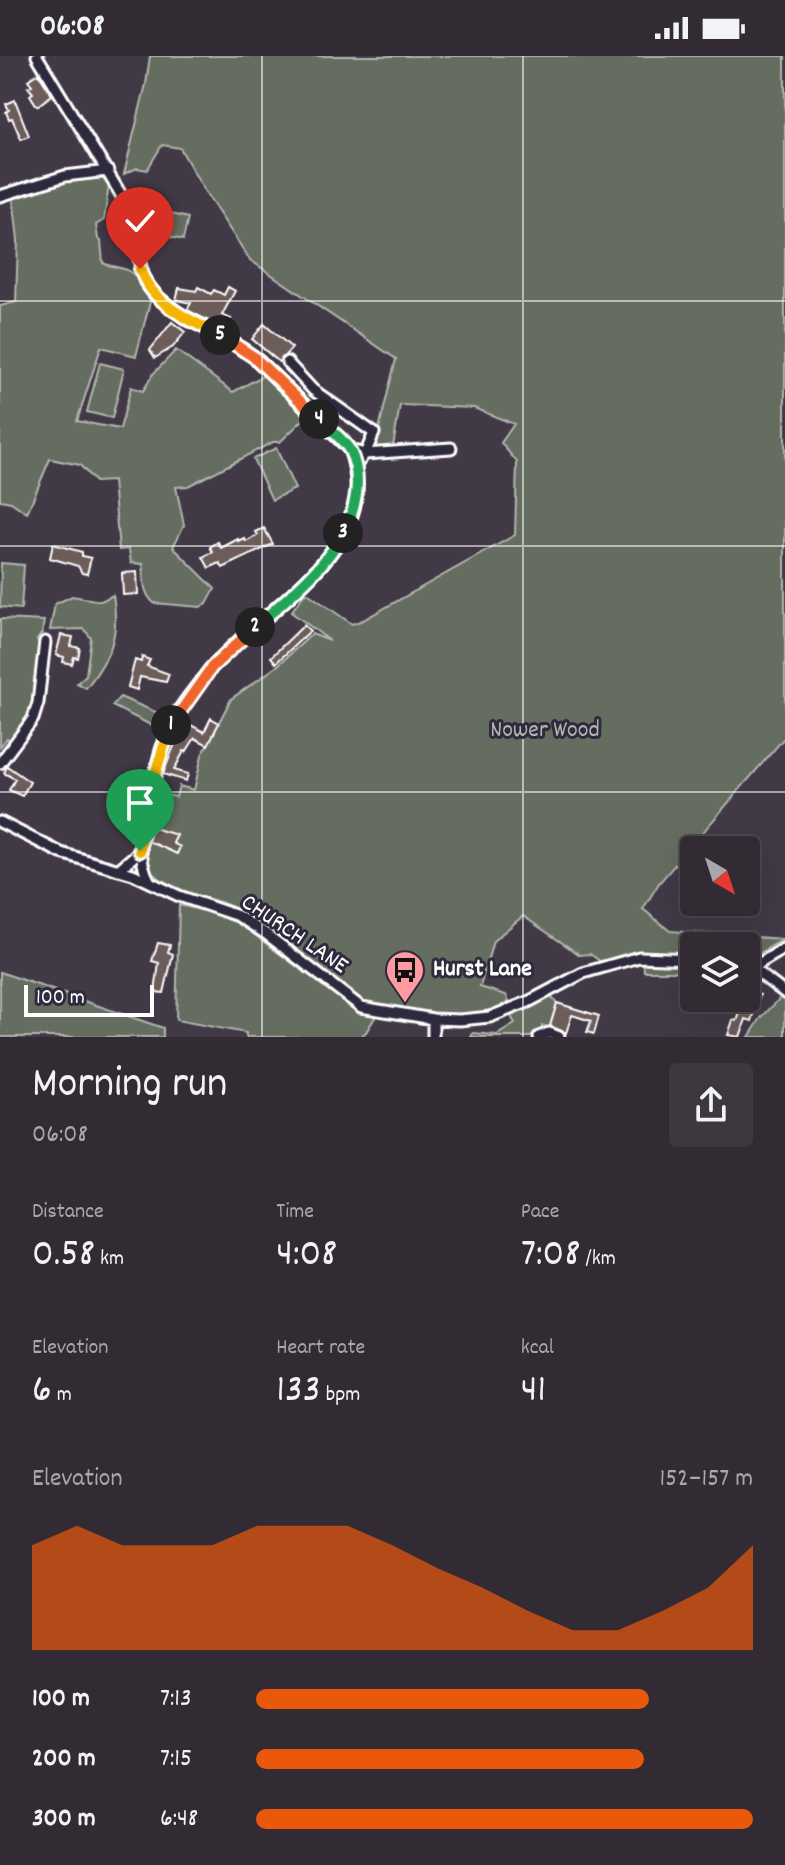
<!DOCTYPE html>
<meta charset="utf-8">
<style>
body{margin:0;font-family:Dekko,sans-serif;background:#3d3740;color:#f1f3f6;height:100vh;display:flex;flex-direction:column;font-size:30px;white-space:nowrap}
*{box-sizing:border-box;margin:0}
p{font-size:26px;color:#a8a7ac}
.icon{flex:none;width:44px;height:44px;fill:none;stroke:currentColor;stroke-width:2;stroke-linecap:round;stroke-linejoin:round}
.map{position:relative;height:981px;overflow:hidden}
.panel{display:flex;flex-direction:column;background:#322b34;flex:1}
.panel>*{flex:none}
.needle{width:52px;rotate:141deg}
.buttons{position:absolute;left:680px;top:780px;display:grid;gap:16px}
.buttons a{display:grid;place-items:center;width:80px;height:80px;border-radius:8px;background:#322b34;box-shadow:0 8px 32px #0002,0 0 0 2px #4d474f;font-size:40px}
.scale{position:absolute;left:24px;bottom:20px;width:130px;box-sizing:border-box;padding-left:8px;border:4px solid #fff;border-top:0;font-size:22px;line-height:28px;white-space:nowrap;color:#fff;-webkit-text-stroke:6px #2f2a3d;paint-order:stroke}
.pin{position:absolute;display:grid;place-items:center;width:68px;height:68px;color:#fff;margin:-82px -34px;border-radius:50% 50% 50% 0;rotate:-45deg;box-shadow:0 0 8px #0007}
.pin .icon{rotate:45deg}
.km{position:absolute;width:40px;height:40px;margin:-20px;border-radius:50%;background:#222;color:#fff;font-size:22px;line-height:40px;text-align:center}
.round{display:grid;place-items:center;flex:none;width:84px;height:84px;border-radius:8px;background:#3d3740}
.head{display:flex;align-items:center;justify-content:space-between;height:136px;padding:0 32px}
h1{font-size:44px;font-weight:600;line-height:60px}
.metrics{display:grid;grid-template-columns:repeat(3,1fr);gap:12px;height:136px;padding:8px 32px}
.metrics div{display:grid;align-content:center}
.metrics b{font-size:40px;font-weight:600}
.metrics small{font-size:22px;font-weight:400}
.metrics p{font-size:22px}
.chart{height:224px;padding:16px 32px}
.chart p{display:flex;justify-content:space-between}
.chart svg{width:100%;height:144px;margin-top:8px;fill:#ea580c;opacity:.7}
ul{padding:0 32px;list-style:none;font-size:26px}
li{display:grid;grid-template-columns:128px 96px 1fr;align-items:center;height:60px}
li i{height:20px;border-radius:10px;background:#ea580c}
.status{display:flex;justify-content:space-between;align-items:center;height:56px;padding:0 40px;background:#322b34;direction:ltr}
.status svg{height:22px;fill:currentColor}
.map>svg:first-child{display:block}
.green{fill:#656d60;stroke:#b2b6b0;stroke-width:2}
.building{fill:#6d5d5a;stroke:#fff;stroke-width:2}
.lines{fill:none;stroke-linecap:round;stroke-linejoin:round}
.minor-casing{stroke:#fff;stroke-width:15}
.minor{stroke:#2f2a3d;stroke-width:9}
.split-1-casing{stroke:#fff;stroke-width:16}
.split-2-casing{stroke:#fff;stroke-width:16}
.split-3-casing{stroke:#fff;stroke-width:16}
.split-4-casing{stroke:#fff;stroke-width:16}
.split-5-casing{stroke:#fff;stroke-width:16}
.split-6-casing{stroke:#fff;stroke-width:16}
.split-1{stroke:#f5b400;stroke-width:10}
.split-2{stroke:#f0652b;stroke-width:10}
.split-3{stroke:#22a559;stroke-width:10}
.split-4{stroke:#22a559;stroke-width:10}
.split-5{stroke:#f0652b;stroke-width:10}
.split-6{stroke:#f5b400;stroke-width:10}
.grid{fill:none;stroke:#fff;stroke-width:2;stroke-opacity:0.55}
.labels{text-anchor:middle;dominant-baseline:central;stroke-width:6;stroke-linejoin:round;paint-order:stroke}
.park-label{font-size:24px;fill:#b2b6b0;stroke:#2f2a3d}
.street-label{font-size:24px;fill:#fff;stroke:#2f2a3d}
.poi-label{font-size:24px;font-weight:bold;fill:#fff;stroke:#2f2a3d;text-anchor:start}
</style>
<div class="status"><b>06:08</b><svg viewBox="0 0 49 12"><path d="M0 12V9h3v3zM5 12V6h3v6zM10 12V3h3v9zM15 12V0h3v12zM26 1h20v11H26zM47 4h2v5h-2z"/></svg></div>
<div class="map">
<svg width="785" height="981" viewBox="0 0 785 981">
<rect width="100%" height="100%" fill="#423946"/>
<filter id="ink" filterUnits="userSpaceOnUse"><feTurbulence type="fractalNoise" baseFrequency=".0125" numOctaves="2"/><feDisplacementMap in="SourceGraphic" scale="16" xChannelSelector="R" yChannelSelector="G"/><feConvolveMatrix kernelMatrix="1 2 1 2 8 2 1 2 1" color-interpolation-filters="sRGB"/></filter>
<g filter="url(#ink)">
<path class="green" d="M150,0H785V681L659,827L643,853L670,875L783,883L752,902L746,903V890H694V915H644L643,897L601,906L590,898L580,899L523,860L493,885L480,931L506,939L511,949C468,963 427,958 382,950L366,976L360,981H246V977L176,964L179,849L214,857L240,868L307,918L313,910C287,889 259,862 228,849C204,840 153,831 144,803C139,789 151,752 155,736L176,741L179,730L194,734L202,699L231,643L276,611L312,578L330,585L291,556L306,536L352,568L363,564L515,479L517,406L501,387L514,368L474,352L400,349L393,391L369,395L377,381L396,303L250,204L205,136L180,92L162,89L147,114L137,112L124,118L146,28Z
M95,121L106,124L109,129L104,164L96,169L98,183L101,185L103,207C111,211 121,211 129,215C139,220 144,233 151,242L136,300L101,291L77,365L120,373L131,331L143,335L153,318L176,294L233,336L266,318L308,359L280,386H273L188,430L176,431L184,469L173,491L215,533L207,548L200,551L154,547C142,537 144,522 143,508L131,507L129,493L119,494L113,425L95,426L80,409L50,403L27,457L11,446L0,444V250L16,246L18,184L13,140L68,124Z
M148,152L188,162L183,184L143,174Z
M100,307L124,313L112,362L87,356Z
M276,392L295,433L272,444L253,403Z
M1,507L24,509L21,553L0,551Z
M113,539C120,580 111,600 86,632L77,627L86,619L91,582L84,573L50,574L55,548L72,540L101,545Z
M0,563L44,565L42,577L37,584L41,590L31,657L12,686L7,682L0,691Z
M120,641L170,662L165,676L112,650Z
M0,916L163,972V981H0Z
M550,940L557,947L550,971L542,970L541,976L531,981H471L473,977L497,979L515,968L511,960Z
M782,940L785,943V981H749L761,962Z"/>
<path class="building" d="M38,17L52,39L37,50L30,39L33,37L28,31L32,29L28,24Z
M15,44L29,80L21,83L12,62L9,63L6,56L9,54L6,48Z
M198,231L211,238L214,234L224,239L228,231L235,235L222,259L231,263L222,272L187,254L191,247L176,244L179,232L196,235Z
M172,266L185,276L173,291L155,302L150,294Z
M264,268L292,292L279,306L252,283Z
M264,472L273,488L223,512L220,507L209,512L203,501L213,496L210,491L218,486L221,492L238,483L239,486L245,483L246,486L258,479L256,476Z
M53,488L82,496V500L91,502L87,518L82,517L78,510L50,502Z
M137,516L138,538L123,539L122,517Z
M304,569L310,575L276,607L271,601Z
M61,579L73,581L71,590L80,592L78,602L74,601L72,608L63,606L64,601L56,599Z
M142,601L150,604L147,610L169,618L166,626L140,621L137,634L128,631L135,604L141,606Z
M211,662L219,667L208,689L195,682L186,696L184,695L174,714L188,718L186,725L163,718L174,690L187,667L204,676Z
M7,710L30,726L22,740L9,734L15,723L4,717Z
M153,772L177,779L173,787L180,791L177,798L148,785Z
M158,887L170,889L168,896L173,898L164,937L155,936L159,907L152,905Z
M746,935L760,939L752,965L746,963L740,981L728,979L733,964L737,965L743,949L726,942H746Z
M557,947L599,960L594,978L587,976L591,965L572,959L566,977L550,970Z"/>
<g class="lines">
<g class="minor-casing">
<path id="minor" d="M37,0L123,142L145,226L156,240L188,264L227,282L254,301L350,394
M0,140L65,120L108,115
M287,306L313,334L374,377L365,398L354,411
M350,394L365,398L451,392
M0,707L33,663L38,647L45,586
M0,766L61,797L133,818L179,840L238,860L266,878L361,951L433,963L460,964L490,961L528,946L583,917L639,901L694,903
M118,814L140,795
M150,826C135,798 141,773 149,743C155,719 160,690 171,667C181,648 198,628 211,612C252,564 348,509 356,442C358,425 354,410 350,394
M746,911L752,912L785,892
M752,912L785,937
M433,963V981
M539,981L549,977L559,981"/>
</g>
<use href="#minor" class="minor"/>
</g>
</g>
<g class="lines" filter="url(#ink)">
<g class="split-1-casing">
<path id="split-1" d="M140,795C144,751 157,710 171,669"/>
</g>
<g class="split-2-casing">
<path id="split-2" d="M171,669L212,611L255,571"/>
</g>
<g class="split-3-casing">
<path id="split-3" d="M255,571C286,543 324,514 343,477"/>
</g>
<g class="split-4-casing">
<path id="split-4" d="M319,363C328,372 345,384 350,395C363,421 356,453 343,477"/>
</g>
<g class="split-5-casing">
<path id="split-5" d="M220,279L254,301L319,363"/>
</g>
<g class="split-6-casing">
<path id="split-6" d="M140,213C152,248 189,264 220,279"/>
</g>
<use href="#split-1" class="split-1"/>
<use href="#split-2" class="split-2"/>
<use href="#split-3" class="split-3"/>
<use href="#split-4" class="split-4"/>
<use href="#split-5" class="split-5"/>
<use href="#split-6" class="split-6"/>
</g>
<path class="grid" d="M262,0V981M523,0V981M0,245H785M0,490H785M0,736H785"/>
<defs>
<g id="bus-pin" transform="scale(2)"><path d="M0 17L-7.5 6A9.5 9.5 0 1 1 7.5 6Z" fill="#ff9aa2" stroke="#2f2a3d"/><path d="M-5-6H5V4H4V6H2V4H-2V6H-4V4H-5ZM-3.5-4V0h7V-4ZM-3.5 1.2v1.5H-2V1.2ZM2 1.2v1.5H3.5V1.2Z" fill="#111"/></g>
</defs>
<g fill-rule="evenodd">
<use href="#bus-pin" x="405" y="914"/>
</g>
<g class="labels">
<g class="park-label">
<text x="545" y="675">Nower Wood</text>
</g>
<g class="street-label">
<text transform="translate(294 879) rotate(34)">CHURCH LANE</text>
</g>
<g class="poi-label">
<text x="433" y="914">Hurst Lane</text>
</g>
</g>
</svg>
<div class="buttons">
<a><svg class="needle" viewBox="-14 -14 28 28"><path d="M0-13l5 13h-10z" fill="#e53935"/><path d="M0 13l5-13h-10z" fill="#a8a7ac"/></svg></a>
<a><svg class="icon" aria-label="layers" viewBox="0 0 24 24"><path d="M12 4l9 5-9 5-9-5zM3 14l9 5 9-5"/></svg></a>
</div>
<div class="scale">100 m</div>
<div class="pin" style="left:140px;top:795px;background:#1e9e55"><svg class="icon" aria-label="arrive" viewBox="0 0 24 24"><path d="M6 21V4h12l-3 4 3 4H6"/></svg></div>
<div class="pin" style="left:140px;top:213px;background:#d93025"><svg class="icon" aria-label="check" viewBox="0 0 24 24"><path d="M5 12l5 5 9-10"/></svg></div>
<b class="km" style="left:171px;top:669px">1</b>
<b class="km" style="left:255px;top:571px">2</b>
<b class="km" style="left:343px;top:477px">3</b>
<b class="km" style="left:319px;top:363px">4</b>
<b class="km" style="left:220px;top:279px">5</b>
</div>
<section class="panel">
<div class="head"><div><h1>Morning run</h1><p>06:08</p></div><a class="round"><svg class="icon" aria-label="share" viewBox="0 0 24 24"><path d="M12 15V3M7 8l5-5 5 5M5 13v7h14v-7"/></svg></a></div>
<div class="metrics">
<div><p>Distance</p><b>0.58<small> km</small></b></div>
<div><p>Time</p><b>4:08</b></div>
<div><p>Pace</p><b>7:08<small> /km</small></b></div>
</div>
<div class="metrics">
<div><p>Elevation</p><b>6<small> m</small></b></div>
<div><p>Heart rate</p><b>133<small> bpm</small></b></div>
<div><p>kcal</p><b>41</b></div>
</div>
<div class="chart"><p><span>Elevation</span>152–157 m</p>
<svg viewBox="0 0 160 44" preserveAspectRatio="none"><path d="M0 44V12L10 6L20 12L30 12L40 12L50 6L60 6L70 6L80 12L90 19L100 25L110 32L120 38L130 38L140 32L150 25L160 12V44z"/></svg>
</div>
<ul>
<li><b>100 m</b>7:13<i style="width:79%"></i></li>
<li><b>200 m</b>7:15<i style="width:78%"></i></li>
<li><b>300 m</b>6:48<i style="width:100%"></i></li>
</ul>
</section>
